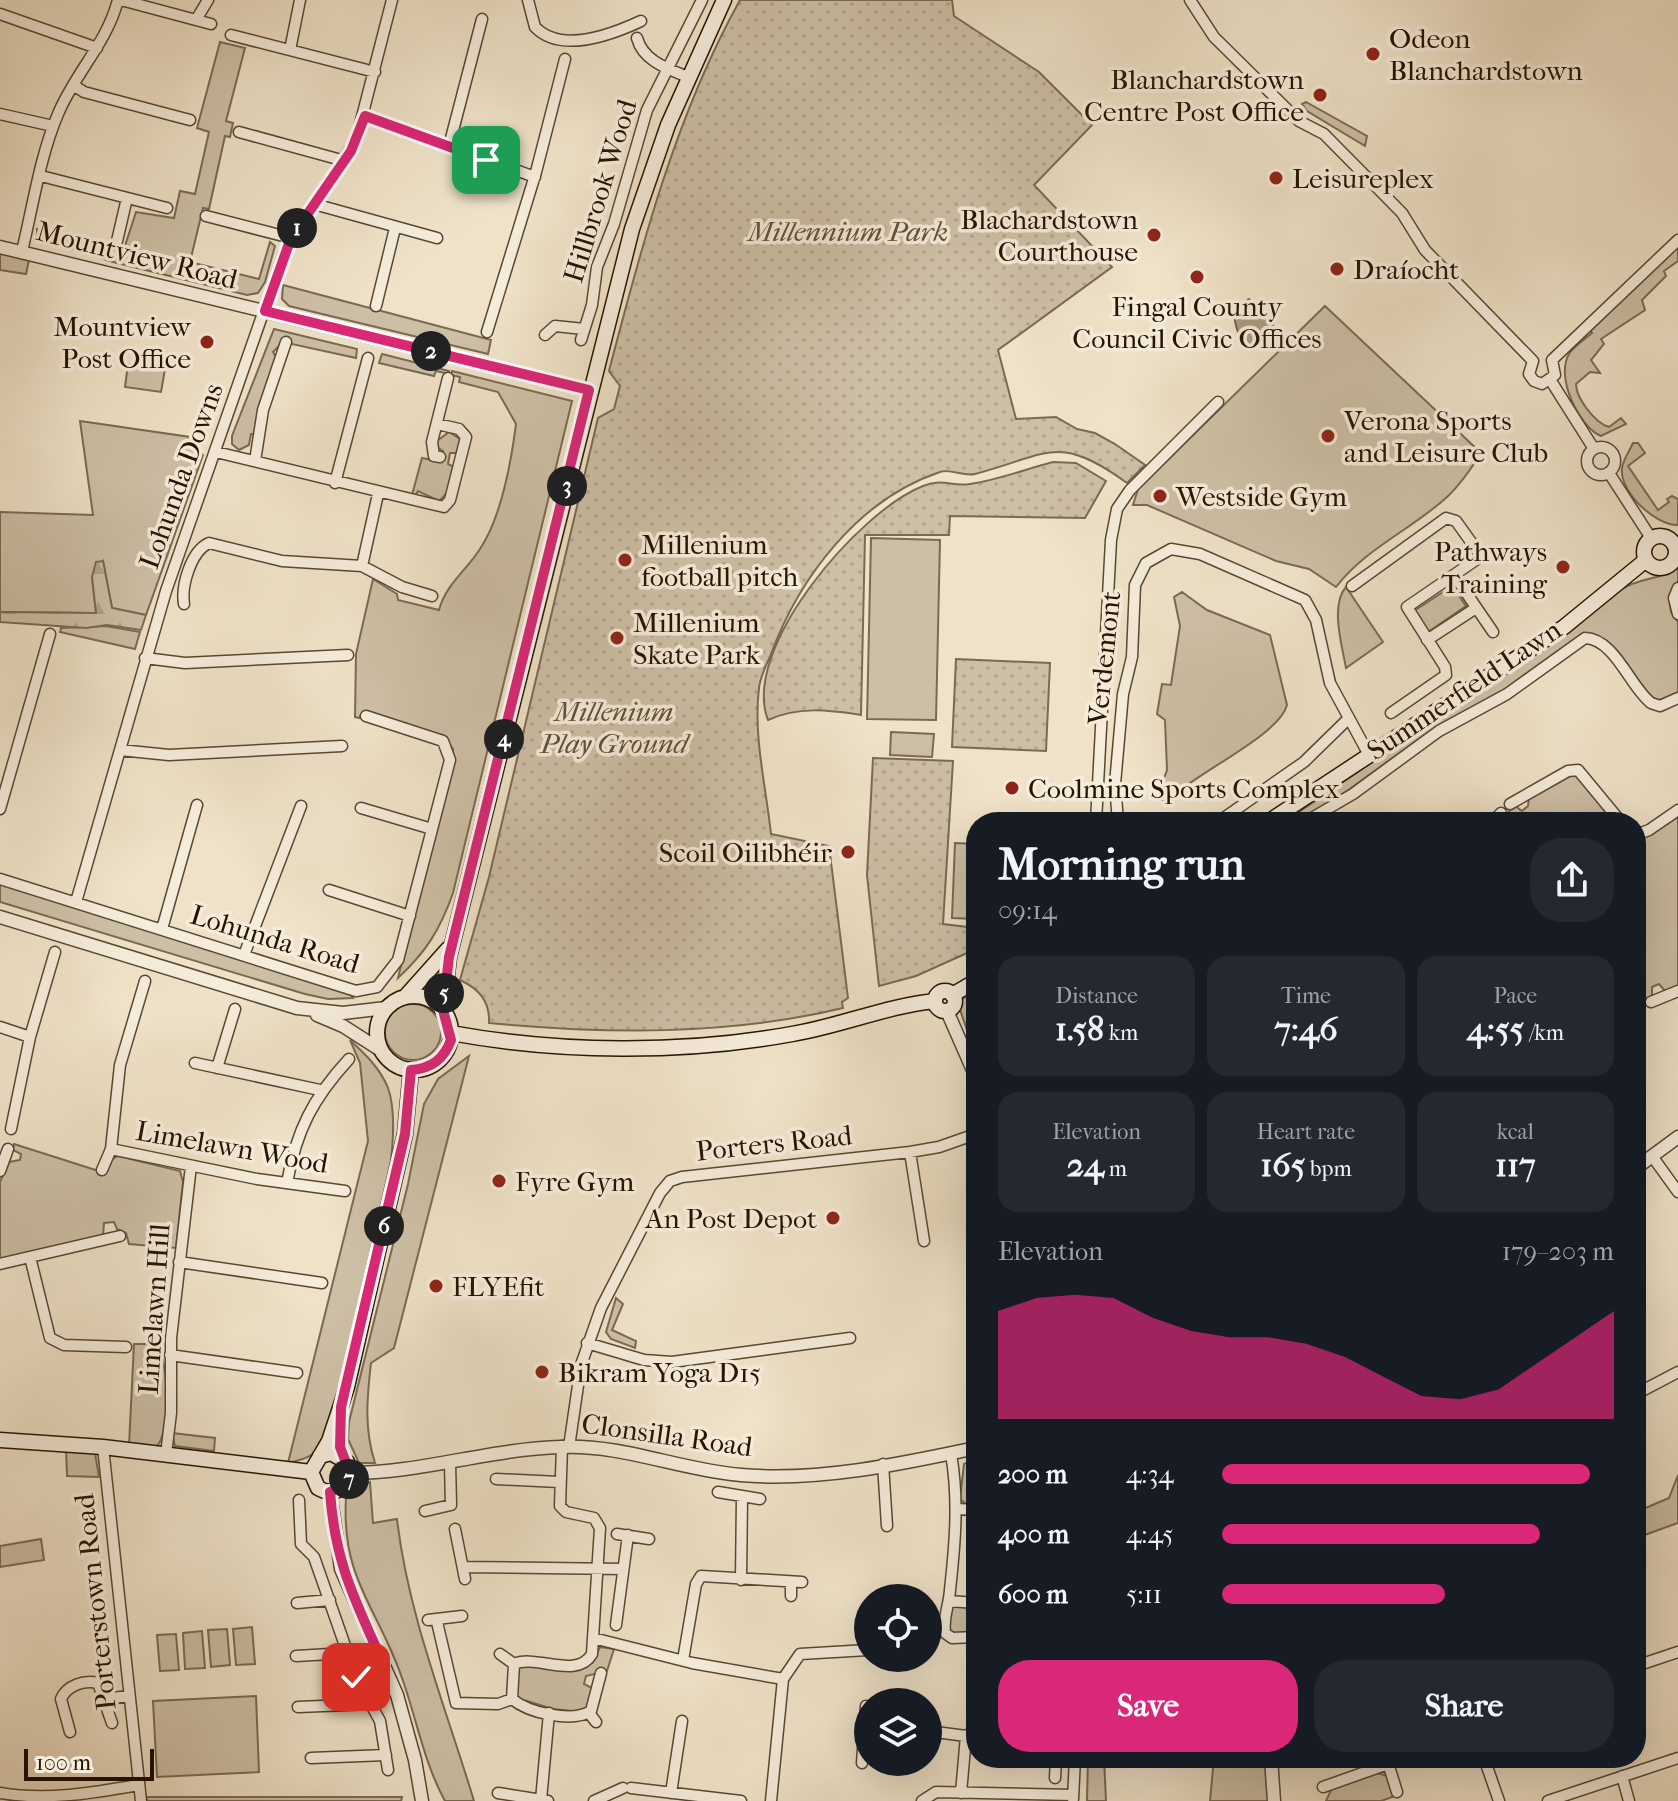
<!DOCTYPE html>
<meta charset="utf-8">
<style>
body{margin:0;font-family:"IM FELL French Canon",serif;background:#242831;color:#f1f3f6;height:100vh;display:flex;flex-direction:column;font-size:30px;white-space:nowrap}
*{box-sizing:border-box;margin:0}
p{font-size:26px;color:#9ea1a6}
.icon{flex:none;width:44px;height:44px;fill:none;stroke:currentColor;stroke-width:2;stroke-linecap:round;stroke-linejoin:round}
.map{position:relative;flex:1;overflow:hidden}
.details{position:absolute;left:966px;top:812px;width:680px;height:956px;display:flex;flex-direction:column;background:#171b24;border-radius:32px;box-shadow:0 8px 32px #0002}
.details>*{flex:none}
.controls{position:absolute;left:854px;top:1584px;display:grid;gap:16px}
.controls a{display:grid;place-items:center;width:88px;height:88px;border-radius:50%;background:#171b24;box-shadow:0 8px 32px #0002;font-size:40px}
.scale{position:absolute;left:24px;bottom:20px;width:130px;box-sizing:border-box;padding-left:8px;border:4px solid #261400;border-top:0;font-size:22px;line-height:28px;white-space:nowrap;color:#261400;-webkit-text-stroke:6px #f5ecdb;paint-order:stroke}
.pin{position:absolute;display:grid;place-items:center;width:68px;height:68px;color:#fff;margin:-34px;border-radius:16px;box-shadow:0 4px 12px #0006}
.km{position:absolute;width:40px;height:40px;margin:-20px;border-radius:50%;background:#222;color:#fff;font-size:22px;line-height:40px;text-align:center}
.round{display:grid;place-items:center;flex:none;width:84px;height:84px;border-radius:32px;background:#242831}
.head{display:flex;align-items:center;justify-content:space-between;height:136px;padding:0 32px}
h1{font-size:44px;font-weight:700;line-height:60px}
.figures{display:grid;grid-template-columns:repeat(3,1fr);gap:12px;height:136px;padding:8px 32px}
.figures div{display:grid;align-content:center;border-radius:20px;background:#242831;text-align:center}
.figures b{font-size:34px;font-weight:700}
.figures small{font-size:22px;font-weight:400}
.figures p{font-size:22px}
.chart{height:224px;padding:16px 32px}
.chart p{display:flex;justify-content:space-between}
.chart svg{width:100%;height:144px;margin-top:8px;fill:#db2777;opacity:.7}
.button{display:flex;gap:16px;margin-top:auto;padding:16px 32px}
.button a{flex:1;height:92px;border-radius:32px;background:#db2777;color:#fff;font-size:32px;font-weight:700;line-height:92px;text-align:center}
.button a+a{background:#242831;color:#f1f3f6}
ul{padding:0 32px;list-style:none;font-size:26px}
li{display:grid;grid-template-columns:128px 96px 1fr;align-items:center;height:60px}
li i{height:20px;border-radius:10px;background:#db2777}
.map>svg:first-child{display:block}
.green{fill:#cdbfa6;stroke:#7a6a53;stroke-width:2}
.forest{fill:url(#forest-firs);stroke:#7a6a53;stroke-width:2}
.park{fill:url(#park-dots);stroke:#7a6a53;stroke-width:2}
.water{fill:url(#water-ripples);stroke:#76664f;stroke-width:2}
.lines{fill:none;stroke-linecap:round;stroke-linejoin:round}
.minor-casing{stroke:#584832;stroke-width:13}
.tertiary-casing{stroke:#584832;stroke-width:15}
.secondary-casing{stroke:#261400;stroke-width:17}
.minor{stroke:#f5ecdb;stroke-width:10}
.tertiary{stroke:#f5ecdb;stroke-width:12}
.secondary{stroke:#f5ecdb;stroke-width:14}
.route-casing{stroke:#fff;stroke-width:16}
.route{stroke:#db2777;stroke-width:10}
.poi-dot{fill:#8f2418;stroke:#f5ecdb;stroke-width:3}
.labels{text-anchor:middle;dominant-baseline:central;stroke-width:7;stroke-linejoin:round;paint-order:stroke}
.poi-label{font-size:28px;fill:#261400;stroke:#f5ecdb;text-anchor:start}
.street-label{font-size:28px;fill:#261400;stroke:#f5ecdb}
.park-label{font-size:28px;font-style:italic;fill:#60503a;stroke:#f5ecdb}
</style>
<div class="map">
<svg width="1678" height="1801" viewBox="0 0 1678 1801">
<defs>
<pattern id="forest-firs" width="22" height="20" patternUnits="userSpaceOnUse" patternTransform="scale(2)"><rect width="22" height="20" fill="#cdbfa6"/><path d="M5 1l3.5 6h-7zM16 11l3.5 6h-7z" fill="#b0a38d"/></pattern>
<pattern id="park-dots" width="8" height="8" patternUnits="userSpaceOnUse" patternTransform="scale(2)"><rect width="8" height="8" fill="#cdbfa6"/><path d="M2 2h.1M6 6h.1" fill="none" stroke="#b0a38d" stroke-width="1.8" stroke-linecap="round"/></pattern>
<pattern id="water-ripples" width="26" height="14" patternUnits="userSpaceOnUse" patternTransform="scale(2)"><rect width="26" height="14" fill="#ab9c84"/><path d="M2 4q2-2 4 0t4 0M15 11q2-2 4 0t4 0" fill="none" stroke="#8b7e6a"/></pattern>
</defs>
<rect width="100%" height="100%" fill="#efe2c8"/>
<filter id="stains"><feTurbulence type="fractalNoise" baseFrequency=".0025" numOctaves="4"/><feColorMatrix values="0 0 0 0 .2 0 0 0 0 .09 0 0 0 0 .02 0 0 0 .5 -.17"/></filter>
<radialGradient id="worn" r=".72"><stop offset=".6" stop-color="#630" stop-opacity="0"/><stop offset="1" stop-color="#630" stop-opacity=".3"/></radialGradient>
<path class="green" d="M220,42L245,48L226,121L233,123L230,137L225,136L209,209L203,208L190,262L259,279L270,242L275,246L265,282L258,293L247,295L113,262L38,238L37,229L123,252L136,212L174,218L180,191L195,194L209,132L197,128Z
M1306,102L1367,136L1365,146L1307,111L1302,104Z
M1678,239V261L1664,271L1666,276L1642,300L1645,310L1601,339L1604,344L1591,360L1600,373L1590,372L1576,384C1576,398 1595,423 1609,427L1621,418L1626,424L1601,436C1579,427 1555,377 1569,354C1573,347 1585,339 1592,333L1587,327Z
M0,253L29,260L26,274L0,270Z
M283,285L491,340L488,354L289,306L282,299Z
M1325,306L1481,453C1471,469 1461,484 1447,497C1411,530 1366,548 1336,587L1309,569L1276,561L1147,505H1133L1138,489Z
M274,329L357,349L356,358L283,342L273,352L276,357L255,434H251L249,445L239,450L232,444V436Z
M382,354L449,371V374L436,371L434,376L379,363Z
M128,364L165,369L161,392L125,387Z
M452,371L572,401L453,893C440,930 426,952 398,978L453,749L447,741L364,711L359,718L355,717L356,654L373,579L397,594L398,600L439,610C446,584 466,571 480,549C502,516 511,463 516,424L498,392L459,382L460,377L451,375Z
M80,421L190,437L191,444L203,455L146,615L112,608L103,561L92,577L96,613L0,612V512L93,515Z
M449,432L460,439L457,453H450L448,464L454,467L447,493L439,501L418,491L415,497L412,495L422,458L441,462L443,451L437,447V441Z
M1633,443H1638L1645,453L1628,466L1658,510L1669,502L1667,499L1672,496L1678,499V525C1656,526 1619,492 1622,468C1623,460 1630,450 1633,443Z
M871,538L940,540L936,720L867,719Z
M1678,567V581L1669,599L1671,612L1678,622V693L1657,701L1647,695L1604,641L1585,634L1496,696L1416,741L1340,796L1296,822H1284C1398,745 1510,667 1622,589C1640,577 1662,580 1678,567Z
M1452,586L1466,606L1428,632L1414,611Z
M1346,587L1383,642L1346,668C1342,646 1330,605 1346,587Z
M1182,592L1207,610L1270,635L1287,705C1279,736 1193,774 1166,802L1157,797L1167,770L1165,720L1157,714L1162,684L1171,685L1180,626L1174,597Z
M106,626L140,632L135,649L60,632L61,628Z
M891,732L934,734L932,757L890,755Z
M1574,773L1616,822H1501L1514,805L1522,811L1528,806L1529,798Z
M1678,814V987L1665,991L1659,984L1652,987V996L1642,1000L1636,993V839Z
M955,843L976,844V919L952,918Z
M0,883L349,993L353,998L328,999L305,994L0,902Z
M385 1032a28 28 0 1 1 56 0a28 28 0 1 1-56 0Z
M350,1040C365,1054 380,1068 388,1088C412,1153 345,1362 327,1438C317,1455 307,1459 288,1463L368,1141L360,1063Z
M469,1056L394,1348L371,1363C367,1398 364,1429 375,1463H359L348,1439L349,1422L408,1184L424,1104L438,1079Z
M14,1144L105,1173L112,1159L118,1156L180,1171L183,1182L176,1248L129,1244L126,1233L117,1229L114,1222L104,1223L103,1236L0,1259V1182L9,1162L20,1160L21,1154L13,1150Z
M616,1298L623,1304L612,1330L636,1341L635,1348L611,1339L606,1332Z
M134,1344H157C167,1356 173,1432 156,1447L129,1445Z
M172,1433L215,1438L214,1451L175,1446Z
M66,1449L95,1453L99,1477L67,1476Z
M976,1459V1505L966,1504L960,1499L964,1464Z
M1678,1475V1523L1636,1538V1512L1669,1498Z
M370,1482L373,1523L397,1519C408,1615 446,1708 474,1801H445C424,1763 417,1720 402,1678C378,1608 341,1579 346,1498Z
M41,1539L44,1560L0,1567V1546Z
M955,1606L976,1607V1632L953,1634L948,1630L950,1608Z
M252,1627L255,1664L236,1665L233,1629Z
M227,1629L230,1665L211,1667L208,1630Z
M202,1631L205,1668L185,1669L183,1633Z
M176,1634L179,1670L160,1671L157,1635Z
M600,1647L614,1649L607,1671L586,1676L584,1684L592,1688L587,1708L581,1712L553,1709L517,1698L516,1669L523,1665L584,1668L593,1662Z
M256,1696L259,1772L157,1777L153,1701Z
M1088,1758H1104L1106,1801H1087Z
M1214,1758H1267L1269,1801H1210Z
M1378,1773L1387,1776L1395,1796L1381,1801H1326L1332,1788Z
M146,1797H402L401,1801H147Z"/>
<path class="forest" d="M103,561L112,608L146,615L141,630L107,625L86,628L0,622V612L96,613L92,577L96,562Z
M976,992V1027L967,1030L957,1001Z"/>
<path class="park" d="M740,0H952L954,16L1039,72L1092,125L1034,185L1112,267L998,350L1016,419L1056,417L1077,429L1095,433L1115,444L1145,465L1127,483C1058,433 1050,454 975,474C963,477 951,468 940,472C859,499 800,576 771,654C767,664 760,677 759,688C753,735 766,787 771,834L829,846L848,998L842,1002L843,1008C726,1036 607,1034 489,1023C490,1001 479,989 460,980L489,877L598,418L614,409L620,386L609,371C642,244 676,115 740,0Z
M1053,462L1076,463L1106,481L1085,518L950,516L949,535H865L861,715C828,710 799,706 768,720C740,649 859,511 923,486C944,478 951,487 970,484C998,480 1026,469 1053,462Z
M956,659L1050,663L1046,751L952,747Z
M873,758L953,761L943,924L968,927L976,933V949L916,976L879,986L867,875Z"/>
<path class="water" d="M1249,299L1273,325L1248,348C1238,337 1234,325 1234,309H1251L1246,301Z"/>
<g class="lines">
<g class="minor-casing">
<path id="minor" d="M121,0L211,24
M528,0L535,27C561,54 611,35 641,21
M1190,0L1214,37L1299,121L1324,134L1402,213L1425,250L1533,361
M0,14L97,48
M196,20L208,0
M231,35L375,72
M637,38C643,61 668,69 688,77
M290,50L300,0
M73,85L84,92L190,120
M0,114L53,126
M365,116L535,177
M239,132L345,161
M449,146L482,19
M41,176L167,208
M314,204L437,238
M206,216L291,238
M117,241L127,198
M22,251C33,206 40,156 58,114C75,73 107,43 118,0
M376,306L395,228
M487,332L536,172L565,59
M545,335L555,326L584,329
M581,340L592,305L597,267L614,224L647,110L702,0
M1552,360L1678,240
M1533,361L1529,374L1534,381L1542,384L1555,375L1552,360
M1551,381L1594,449
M1587 461a14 14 0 1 1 28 0a14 14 0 1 1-28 0Z
M216,452L444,507L450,500L466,437L459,429L437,424
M440,457L434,456L432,442L448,378
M255,461L263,410L286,342
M1609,473L1651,538
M335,483L368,358
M362,566L378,494
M1454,575L1493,632
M1352,586L1446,518L1456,521L1481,556
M1678,588L1674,598L1678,614
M184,604C181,586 191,551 209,543L282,561L362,566L402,587L432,596
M1427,640L1476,608
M145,658L185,663L348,655
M1391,713L1446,675L1445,667L1407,607L1486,553
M120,750L169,755L342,746
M1510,804L1568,771L1578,770L1621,822
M361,808L432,829
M0,809L50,634
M1096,822L1111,540L1117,509L1130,490L1218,402
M1118,822L1115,784L1123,694L1132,657L1135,585L1146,563L1171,549L1200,554L1305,600L1316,620L1330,683L1369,755
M1218,822L1304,762L1348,719
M1305,822L1353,794L1439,731L1507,694L1585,638C1615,639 1630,687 1651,703L1660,706L1678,698
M1492,822L1501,813
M1636,835L1649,830L1678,810
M0,879L356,991L377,987L398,960L450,760L443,741L366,716
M329,890L410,916
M76,902L166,591L284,253L356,140L392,0
M162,929L197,805
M244,955L301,806
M1651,1002L1678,991
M0,1027L30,1037
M195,1063L320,1090
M217,1068L235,1009
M11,1129L30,1037L55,952
M111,1149L257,1179L345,1191
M910,1152L924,1241
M1652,1156L1678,1192
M102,1170L111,1149L120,1065L145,981
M0,1171L8,1149
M287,1183C296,1131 313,1098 349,1059
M30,1257L50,1338L64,1345L126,1347
M179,1262L322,1283
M0,1264L120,1236
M587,1343L644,1360L672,1362L850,1338
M170,1355L297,1373
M1636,1394L1678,1372
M562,1446L560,1506L566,1512L594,1518L600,1528L592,1654C577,1680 536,1654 514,1664L512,1699C529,1713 572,1723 591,1711L601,1673
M103,1447L141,1801
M569,1447L581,1365L601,1308L660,1193L670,1181L682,1177L910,1152L939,1147L976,1134
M166,1454L171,1413V1338L191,1166
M951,1454C959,1500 955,1544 950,1590C949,1606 943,1616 945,1633L952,1638L976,1637
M883,1464L887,1526
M496,1479L559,1482
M718,1492L760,1499
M299,1500L301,1544L314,1557L356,1677L380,1721L388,1770
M957,1509L976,1510
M425,1511L451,1505L450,1463
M455,1529L465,1579
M617,1534L649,1539
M464,1567L623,1569
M741,1580L742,1497
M791,1582V1596
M949,1601L976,1603
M297,1603L330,1600
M428,1620L462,1616
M437,1622L456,1703L498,1704L512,1699
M616,1625L628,1535
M593,1638L692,1663L783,1679
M500,1654L514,1664
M296,1656L347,1653
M683,1660L696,1584L701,1576L802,1582
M1636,1666L1678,1652
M356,1677L383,1663
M783,1679L800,1654L868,1650
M104,1699L129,1696
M298,1707L371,1704
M589,1713L596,1722
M928,1731L966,1736L976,1730
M70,1732L61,1699C67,1685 84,1680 98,1683L112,1723
M311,1758L386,1755
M1484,1758L1499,1801
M1387,1760L1397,1792
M862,1763L866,1706
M1622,1776L1629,1801
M1055,1778L1056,1758
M1323,1787L1388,1764
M631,1788L741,1801
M0,1793C46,1801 93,1793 138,1785
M498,1793L548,1801
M671,1793L682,1721
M961,1793L966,1736
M1073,1799L1075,1758
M541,1800L549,1713
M594,1801L623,1788
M771,1801L783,1679
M922,1801L936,1792L1073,1795
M1548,1801L1678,1758"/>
</g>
<g class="tertiary-casing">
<path id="tertiary" d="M0,247L589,390
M0,917L297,1008L343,1013L386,1008
M947,1011L976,1077
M317,1015L343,1026L382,1051
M1636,1168L1678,1137
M350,1473C421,1473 489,1449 561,1447C622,1444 680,1470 741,1475C817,1482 901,1464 976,1448
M330,1492L341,1569L397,1695L415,1760L422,1801
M1271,1758L1274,1801"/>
</g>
<g class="secondary-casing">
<path id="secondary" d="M1644 552a16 16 0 1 1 32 0a16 16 0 1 1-32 0Z
M1268,822L1564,627L1646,560
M935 1001a10 10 0 1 1 20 0a10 10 0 1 1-20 0Z
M952,995L976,981
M377 1033a37 37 0 1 1 74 0a37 37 0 1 1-74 0Z
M406,996L448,949
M443,1010L449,957L632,229L668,125L724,0
M451,1033C560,1053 683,1054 792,1034C840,1026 887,1006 935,1001
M0,1440L103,1447L311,1472
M320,1456L331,1453L347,1462L349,1479C342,1492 330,1495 318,1488L311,1472L329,1441L347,1387L405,1134L411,1070"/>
</g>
<use href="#minor" class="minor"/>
<use href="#tertiary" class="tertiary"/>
<use href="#secondary" class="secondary"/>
</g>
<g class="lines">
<g class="route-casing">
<path id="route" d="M356,1677L383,1663C355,1600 335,1563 330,1492L346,1485L350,1473L340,1447L341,1407L405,1134L411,1070C432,1068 444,1059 451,1040L443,1010L449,957L589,390L265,311L291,238L351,151L365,116L486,160"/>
</g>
<use href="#route" class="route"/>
</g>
<g class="poi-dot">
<circle cx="1373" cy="54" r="8"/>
<circle cx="1320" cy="95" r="8"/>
<circle cx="1276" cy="178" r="8"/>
<circle cx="1154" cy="235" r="8"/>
<circle cx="1337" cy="269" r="8"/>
<circle cx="1197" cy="277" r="8"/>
<circle cx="207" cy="342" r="8"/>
<circle cx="1328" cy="436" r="8"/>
<circle cx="1160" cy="496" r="8"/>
<circle cx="625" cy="560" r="8"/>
<circle cx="1563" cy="567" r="8"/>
<circle cx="617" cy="638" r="8"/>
<circle cx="1012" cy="788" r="8"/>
<circle cx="848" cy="852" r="8"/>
<circle cx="499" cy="1181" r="8"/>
<circle cx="833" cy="1218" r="8"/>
<circle cx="436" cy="1286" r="8"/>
<circle cx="542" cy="1372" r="8"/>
</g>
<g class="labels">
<g class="poi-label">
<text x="1389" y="38">Odeon<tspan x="1389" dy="32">Blanchardstown</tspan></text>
<text x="1304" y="79" text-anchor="end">Blanchardstown<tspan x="1304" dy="32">Centre Post Office</tspan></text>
<text x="1292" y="178">Leisureplex</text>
<text x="1138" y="219" text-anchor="end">Blachardstown<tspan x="1138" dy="32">Courthouse</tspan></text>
<text x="1353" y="269">Draíocht</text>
<text x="1197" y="306" text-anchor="middle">Fingal County<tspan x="1197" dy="32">Council Civic Offices</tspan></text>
<text x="191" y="326" text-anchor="end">Mountview<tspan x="191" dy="32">Post Office</tspan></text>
<text x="1344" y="420">Verona Sports<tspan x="1344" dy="32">and Leisure Club</tspan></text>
<text x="1176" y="496">Westside Gym</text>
<text x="641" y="544">Millenium<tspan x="641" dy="32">football pitch</tspan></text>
<text x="1547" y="551" text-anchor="end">Pathways<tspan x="1547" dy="32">Training</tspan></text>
<text x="633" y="622">Millenium<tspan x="633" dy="32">Skate Park</tspan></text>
<text x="1028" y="788">Coolmine Sports Complex</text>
<text x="832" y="852" text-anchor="end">Scoil Oilibhéir</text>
<text x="515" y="1181">Fyre Gym</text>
<text x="817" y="1218" text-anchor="end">An Post Depot</text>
<text x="452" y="1286">FLYEfit</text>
<text x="558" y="1372">Bikram Yoga D15</text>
</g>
<g class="street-label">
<text transform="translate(600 191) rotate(-73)">Hillbrook Wood</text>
<text transform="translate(137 255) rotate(14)">Mountview Road</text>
<text transform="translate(181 476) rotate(-70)">Lohunda Downs</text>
<text transform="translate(1104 658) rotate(-84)">Verdemont</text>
<text transform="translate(1464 690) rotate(-34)">Summerfield Lawn</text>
<text transform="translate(275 939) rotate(17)">Lohunda Road</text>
<text transform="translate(774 1143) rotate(-6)">Porters Road</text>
<text transform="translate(232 1147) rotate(10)">Limelawn Wood</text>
<text transform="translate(154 1309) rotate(-86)">Limelawn Hill</text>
<text transform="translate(667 1435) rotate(8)">Clonsilla Road</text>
<text transform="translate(95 1602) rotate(-96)">Porterstown Road</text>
</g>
<g class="park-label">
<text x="848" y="231">Millennium Park</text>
<text x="614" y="711">Millenium<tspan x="614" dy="32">Play Ground</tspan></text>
</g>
</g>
<rect width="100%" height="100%" filter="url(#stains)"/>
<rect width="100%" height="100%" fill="url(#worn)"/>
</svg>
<div class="controls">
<a><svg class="icon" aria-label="locate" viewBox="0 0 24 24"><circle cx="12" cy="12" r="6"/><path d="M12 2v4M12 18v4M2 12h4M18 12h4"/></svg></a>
<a><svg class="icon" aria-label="layers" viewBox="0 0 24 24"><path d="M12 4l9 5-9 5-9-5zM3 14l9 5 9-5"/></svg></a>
</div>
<div class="scale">100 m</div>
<div class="pin" style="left:486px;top:160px;background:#1e9e55"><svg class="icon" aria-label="arrive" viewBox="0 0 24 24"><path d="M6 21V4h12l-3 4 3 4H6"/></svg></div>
<div class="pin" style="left:356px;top:1677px;background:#d93025"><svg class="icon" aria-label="check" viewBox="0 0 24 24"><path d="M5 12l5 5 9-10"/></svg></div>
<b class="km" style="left:297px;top:228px">1</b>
<b class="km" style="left:431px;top:351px">2</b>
<b class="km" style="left:567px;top:486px">3</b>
<b class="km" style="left:504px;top:739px">4</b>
<b class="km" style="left:444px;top:993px">5</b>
<b class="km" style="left:384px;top:1226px">6</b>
<b class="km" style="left:349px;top:1479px">7</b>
<section class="details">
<div class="head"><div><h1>Morning run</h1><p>09:14</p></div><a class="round"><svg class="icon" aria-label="share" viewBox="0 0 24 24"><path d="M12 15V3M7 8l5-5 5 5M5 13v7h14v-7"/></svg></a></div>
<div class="figures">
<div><p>Distance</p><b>1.58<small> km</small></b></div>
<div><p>Time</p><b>7:46</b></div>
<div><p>Pace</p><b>4:55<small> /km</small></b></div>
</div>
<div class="figures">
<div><p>Elevation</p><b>24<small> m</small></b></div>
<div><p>Heart rate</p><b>165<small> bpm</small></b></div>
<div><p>kcal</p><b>117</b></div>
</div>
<div class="chart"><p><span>Elevation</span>179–203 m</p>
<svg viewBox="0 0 160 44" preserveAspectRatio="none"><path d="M0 44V11L10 7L20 6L30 7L40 13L50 17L60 19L70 19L80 21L90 25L100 31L110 37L120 38L130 35L140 27L150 19L160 11V44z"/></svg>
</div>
<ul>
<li><b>200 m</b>4:34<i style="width:94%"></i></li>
<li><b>400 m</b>4:45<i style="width:81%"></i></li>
<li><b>600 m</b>5:11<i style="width:57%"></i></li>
</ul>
<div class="button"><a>Save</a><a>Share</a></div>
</section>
</div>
